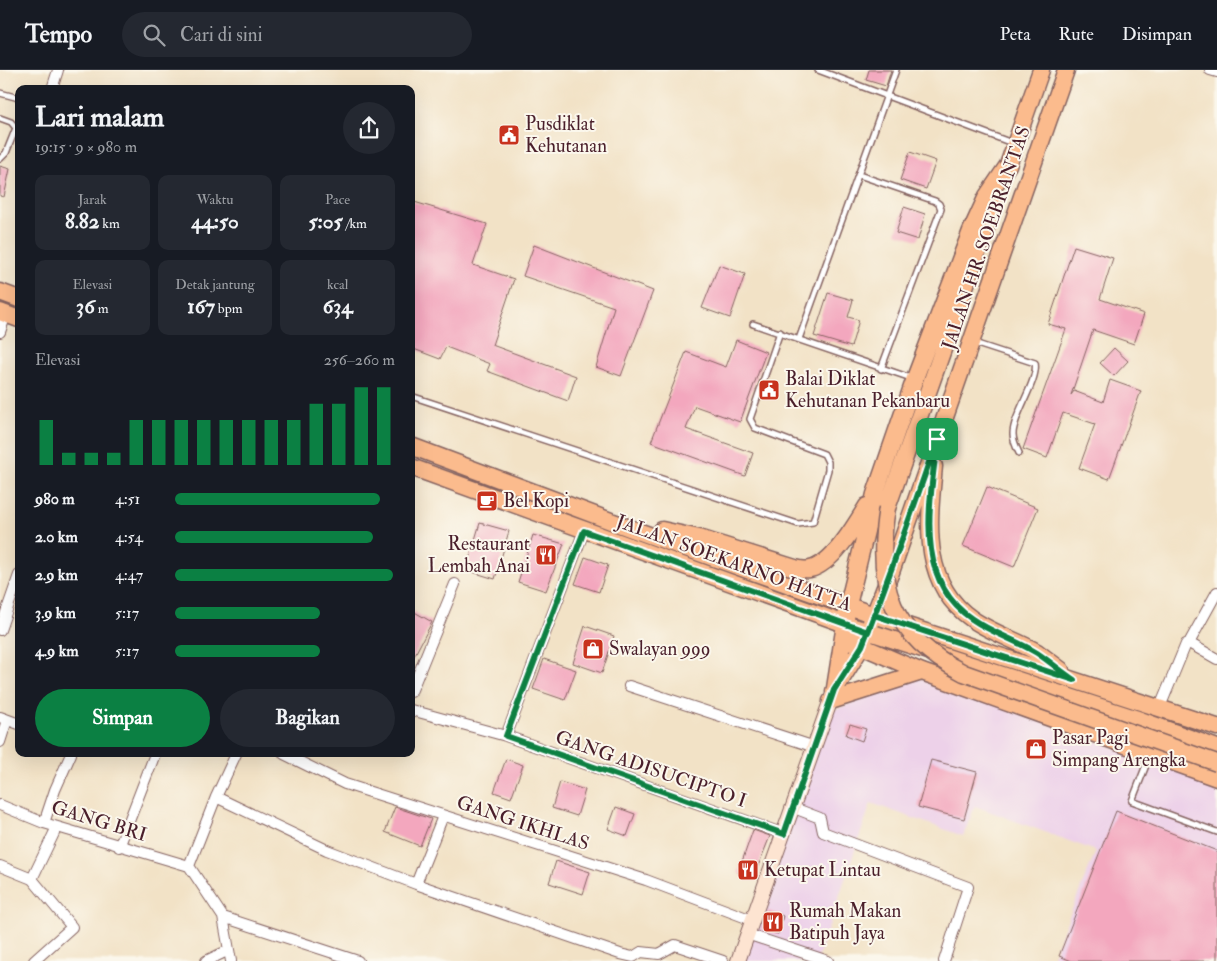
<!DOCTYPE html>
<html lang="id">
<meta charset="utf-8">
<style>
body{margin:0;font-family:"IM FELL Double Pica",serif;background:#242831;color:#f1f3f6;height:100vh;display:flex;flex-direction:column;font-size:19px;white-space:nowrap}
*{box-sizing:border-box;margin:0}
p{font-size:16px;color:#9ea1a6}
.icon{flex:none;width:28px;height:28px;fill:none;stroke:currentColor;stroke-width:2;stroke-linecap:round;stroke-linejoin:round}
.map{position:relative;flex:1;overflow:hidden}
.panel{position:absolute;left:15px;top:15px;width:400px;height:672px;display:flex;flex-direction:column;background:#171b24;border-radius:10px;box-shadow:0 5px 20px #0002}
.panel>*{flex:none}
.pin{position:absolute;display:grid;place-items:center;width:42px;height:42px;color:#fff;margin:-21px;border-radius:10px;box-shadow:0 2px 8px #0006}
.round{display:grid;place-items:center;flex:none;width:52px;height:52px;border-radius:26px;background:#242831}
.headline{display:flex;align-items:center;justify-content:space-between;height:85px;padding:0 20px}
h1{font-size:28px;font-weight:700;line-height:38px}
.metrics{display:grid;grid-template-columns:repeat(3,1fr);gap:8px;height:85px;padding:5px 20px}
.metrics div{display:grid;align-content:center;border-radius:10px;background:#242831;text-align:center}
.metrics b{font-size:21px;font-weight:700}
.metrics small{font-size:14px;font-weight:400}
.metrics p{font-size:14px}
.chart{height:140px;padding:10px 20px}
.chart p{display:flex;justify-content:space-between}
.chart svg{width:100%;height:90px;margin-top:5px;stroke:#0b8043;stroke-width:6}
.button{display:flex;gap:10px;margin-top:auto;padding:10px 20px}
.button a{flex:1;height:58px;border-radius:30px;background:#0b8043;color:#fff;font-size:20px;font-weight:700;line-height:58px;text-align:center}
.button a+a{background:#242831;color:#f1f3f6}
ul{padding:0 20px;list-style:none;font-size:16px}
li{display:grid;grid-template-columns:80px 60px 1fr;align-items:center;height:38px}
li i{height:12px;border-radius:6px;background:#0b8043}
header{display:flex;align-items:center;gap:30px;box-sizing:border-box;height:70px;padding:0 25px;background:#171b24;border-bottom:1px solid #363941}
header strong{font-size:24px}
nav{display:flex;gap:28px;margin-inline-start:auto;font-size:18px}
.search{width:350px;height:45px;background:#242831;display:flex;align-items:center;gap:12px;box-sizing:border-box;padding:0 18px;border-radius:28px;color:#9ea1a6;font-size:19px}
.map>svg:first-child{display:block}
.built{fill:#edd1e9}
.building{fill:#f3a7be}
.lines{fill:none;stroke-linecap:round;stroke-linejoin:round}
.service-casing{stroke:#856361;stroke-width:8}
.minor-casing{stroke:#856361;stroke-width:12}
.secondary-casing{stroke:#856361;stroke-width:16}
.primary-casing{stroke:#856361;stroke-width:19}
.service{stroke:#fff;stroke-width:5}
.minor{stroke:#fff;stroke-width:10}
.secondary{stroke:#fde4d1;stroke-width:14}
.primary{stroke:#fbbb8d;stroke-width:16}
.primary-bridge-casing{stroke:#856361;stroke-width:19;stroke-linecap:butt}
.primary-bridge{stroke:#fbbb8d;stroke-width:16}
.route-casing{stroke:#fff;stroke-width:10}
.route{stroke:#0b8043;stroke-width:6}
.labels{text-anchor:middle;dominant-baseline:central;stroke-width:4;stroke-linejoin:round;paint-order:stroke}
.poi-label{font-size:19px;fill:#4a1f2b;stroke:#fbf7ec;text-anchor:start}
.street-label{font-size:19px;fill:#4a1f2b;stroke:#fbf7ec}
</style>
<header>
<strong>Tempo</strong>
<div class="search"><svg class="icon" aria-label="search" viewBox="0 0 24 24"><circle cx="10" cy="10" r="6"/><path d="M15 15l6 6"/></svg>Cari di sini</div>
<nav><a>Peta</a><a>Rute</a><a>Disimpan</a></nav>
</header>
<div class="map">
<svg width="1217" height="891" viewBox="0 0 1217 891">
<rect width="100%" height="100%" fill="#fbf7ec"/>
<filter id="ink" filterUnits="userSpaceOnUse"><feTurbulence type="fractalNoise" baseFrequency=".02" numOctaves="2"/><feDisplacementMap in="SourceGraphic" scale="10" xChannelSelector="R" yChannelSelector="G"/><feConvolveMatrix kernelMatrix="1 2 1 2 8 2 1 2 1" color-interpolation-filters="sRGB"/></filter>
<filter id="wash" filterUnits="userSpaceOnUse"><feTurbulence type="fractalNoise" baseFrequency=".0096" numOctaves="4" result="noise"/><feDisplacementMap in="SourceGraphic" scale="20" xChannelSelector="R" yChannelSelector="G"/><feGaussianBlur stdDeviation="1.12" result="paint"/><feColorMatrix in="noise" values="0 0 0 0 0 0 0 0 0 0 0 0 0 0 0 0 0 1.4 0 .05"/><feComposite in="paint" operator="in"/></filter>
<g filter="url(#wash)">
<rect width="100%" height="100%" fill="#f2e2c6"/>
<path class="built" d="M920,607L1217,715V891H1064L1053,886L1096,781L975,736L963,766L871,733L817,891H743L831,641Z"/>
<g id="blocks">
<path class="building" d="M869,0H891L886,16L866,10Z
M910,82L936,91L926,119L900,110Z
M0,96L10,99L4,127L0,126Z
M411,131L487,154L473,195L514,209L492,275L576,306L568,331L487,301L490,294L446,277L440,289L411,278Z
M904,137L925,144L918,170L896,163Z
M534,175L653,221L621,306L596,297L614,237L523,206Z
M1074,176L1113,188L1100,229L1144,244L1134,274L1093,260L1071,325L1074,321L1103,332L1110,310L1141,321L1109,409L1079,398L1095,354L1063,343L1047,388L1023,379L1066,259L1048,254Z
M719,195L745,204L730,248L702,238Z
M828,223L853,230L848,247L859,250L851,277L814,266Z
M736,270L766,282L740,352L695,336L686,359L753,383L745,406L651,372L686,282L726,297Z
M1114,278L1128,291L1114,306L1100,293Z
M987,417L1038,438L1014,497L963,476Z
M480,453L509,461L495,509L466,500Z
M533,465L564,474L546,521L518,512Z
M585,487L608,495L599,522L575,514Z
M411,540L432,552L411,592Z
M585,556L614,566L602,603L573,593Z
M544,589L576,600L565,630L533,619Z
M850,654L866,659L862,671L846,665Z
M506,689L523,695L511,728L494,722Z
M931,690L977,702L964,749L918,737Z
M560,712L585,720L577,746L552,738Z
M395,737L431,749L420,776L385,762Z
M616,737L635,744L627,766L608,759Z
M1116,741L1217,781V891H1072L1059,886Z
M753,760L770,766L753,809L738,803Z
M556,791L590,802L583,824L549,813Z
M768,841L783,846L778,864L762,859Z"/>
</g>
</g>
<g filter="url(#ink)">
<use href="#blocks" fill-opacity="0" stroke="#856361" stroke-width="1"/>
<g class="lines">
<g class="service-casing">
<path id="service" d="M818,0L1012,73
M0,23L19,28
M0,48L11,52L16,58L6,83L0,89
M859,105L935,131L939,134L941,139L881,299
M753,254L911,308
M799,269L896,0
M974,273L1035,293C1039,310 1013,345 1013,364C1013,371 1016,377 1019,383
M411,326L798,454L813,452L828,400V392L824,384L755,358L750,349L780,262
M1150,685L1132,731L1217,762"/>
</g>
<g class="minor-casing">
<path id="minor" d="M1210,0L1217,2
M52,19L58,0
M0,262L6,244
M0,560L19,505
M1189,573L1217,522
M629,616L815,677
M411,622L455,514
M1160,637L1186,574L1189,573L1217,589
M411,640L506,666L784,764
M0,647L19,654
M506,666L584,461
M0,672L7,650
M284,684L345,714L646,810L752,850
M216,727L327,780L416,814
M0,735L44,753L189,796
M794,738L820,748L823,762L968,817L944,891
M443,746L416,814L620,884L633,887L641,882L659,884L675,875L723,891
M44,753L55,720L71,684
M119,777L155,684
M0,796L32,809L72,857L34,891
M189,796L223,847L358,891
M189,796L216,727L236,684
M32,809L57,757
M223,847L231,891
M747,864L828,891
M206,891L227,881"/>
</g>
<g class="secondary-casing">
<path id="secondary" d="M738,891L834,621"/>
</g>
<g class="primary-casing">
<path id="primary" d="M0,222L19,229
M0,242L19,249
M411,376L632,459L874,545L1217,657
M934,396C929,451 920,513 972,549C992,563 1016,570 1037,582C1045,588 1053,594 1061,600
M411,397L845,554L1135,648L1217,678
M887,438L995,132
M662,460L699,468L795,498C800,499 806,500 810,499C833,494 856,454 867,436
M852,572L922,602L1217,708
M835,618L848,535L875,424L915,308L971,161L987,126L1008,95L1041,0
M834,621L862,576L891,502L1066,0
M831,631L922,602"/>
</g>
<use href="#service" class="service"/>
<use href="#minor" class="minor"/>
<use href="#secondary" class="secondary"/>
<use href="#primary" class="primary"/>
<g class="primary-bridge-casing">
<path id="primary-bridge" d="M887,438C874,515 892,567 964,603L1217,693"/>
</g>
<use href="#primary-bridge" class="primary-bridge"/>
</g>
</g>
<g class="lines" filter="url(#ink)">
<g class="route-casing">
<path id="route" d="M937,369C915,434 892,498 868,562L584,461L506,666L784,764L834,620L862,576L874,545L1074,610C1061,601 1049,591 1037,583C1016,570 992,563 972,549C912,508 931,431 937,369"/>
</g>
<use href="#route" class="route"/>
</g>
<defs>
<g id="civic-square" transform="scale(1.125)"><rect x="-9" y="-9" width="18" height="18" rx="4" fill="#c8321e" stroke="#fbf7ec"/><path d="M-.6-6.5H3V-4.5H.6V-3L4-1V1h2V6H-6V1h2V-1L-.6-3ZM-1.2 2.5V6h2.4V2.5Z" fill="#fff"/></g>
<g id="cafe-square" transform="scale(1.125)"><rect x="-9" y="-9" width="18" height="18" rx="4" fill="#c8321e" stroke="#fbf7ec"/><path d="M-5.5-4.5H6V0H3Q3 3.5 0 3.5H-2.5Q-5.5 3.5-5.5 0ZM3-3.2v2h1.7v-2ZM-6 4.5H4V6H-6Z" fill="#fff"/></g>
<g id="restaurant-square" transform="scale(1.125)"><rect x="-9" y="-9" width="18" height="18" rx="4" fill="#c8321e" stroke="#fbf7ec"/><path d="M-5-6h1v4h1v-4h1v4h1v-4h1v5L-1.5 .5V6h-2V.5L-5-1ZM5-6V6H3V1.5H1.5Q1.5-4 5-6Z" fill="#fff"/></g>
<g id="shop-square" transform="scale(1.125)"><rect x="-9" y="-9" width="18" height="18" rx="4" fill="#c8321e" stroke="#fbf7ec"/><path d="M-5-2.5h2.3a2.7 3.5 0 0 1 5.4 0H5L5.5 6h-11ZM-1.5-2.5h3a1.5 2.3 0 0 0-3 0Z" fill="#fff"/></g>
</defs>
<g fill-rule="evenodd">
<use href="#civic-square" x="509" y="65"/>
<use href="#civic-square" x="769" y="320"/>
<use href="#cafe-square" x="487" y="431"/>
<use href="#restaurant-square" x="546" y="485"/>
<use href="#shop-square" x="593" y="579"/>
<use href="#shop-square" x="1036" y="679"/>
<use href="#restaurant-square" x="748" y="800"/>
<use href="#restaurant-square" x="773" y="852"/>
</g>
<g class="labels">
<g class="poi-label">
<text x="525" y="54">Pusdiklat<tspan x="525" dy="22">Kehutanan</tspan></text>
<text x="785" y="309">Balai Diklat<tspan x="785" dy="22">Kehutanan Pekanbaru</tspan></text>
<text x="503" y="431">Bel Kopi</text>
<text x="530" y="474" text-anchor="end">Restaurant<tspan x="530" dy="22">Lembah Anai</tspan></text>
<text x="609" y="579">Swalayan 999</text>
<text x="1052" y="668">Pasar Pagi<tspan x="1052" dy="22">Simpang Arengka</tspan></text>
<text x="764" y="800">Ketupat Lintau</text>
<text x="789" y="841">Rumah Makan<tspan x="789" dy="22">Batipuh Jaya</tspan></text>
</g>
<g class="street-label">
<text transform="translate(986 168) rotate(-71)">JALAN HR. SOEBRANTAS</text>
<text transform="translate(734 493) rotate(20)">JALAN SOEKARNO HATTA</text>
<text transform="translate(651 699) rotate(19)">GANG ADISUCIPTO I</text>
<text transform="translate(99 751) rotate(17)">GANG BRI</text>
<text transform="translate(523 753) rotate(18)">GANG IKHLAS</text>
</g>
</g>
</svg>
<div class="pin" style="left:937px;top:369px;background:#1e9e55"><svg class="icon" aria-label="arrive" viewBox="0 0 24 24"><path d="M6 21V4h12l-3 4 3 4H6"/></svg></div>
<section class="panel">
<div class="headline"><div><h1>Lari malam</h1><p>19:15 · 9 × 980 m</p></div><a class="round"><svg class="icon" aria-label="share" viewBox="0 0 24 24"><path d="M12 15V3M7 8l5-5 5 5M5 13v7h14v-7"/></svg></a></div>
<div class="metrics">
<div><p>Jarak</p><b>8.82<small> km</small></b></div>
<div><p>Waktu</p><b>44:50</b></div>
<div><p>Pace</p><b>5:05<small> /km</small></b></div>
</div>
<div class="metrics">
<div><p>Elevasi</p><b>36<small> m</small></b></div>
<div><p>Detak jantung</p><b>167<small> bpm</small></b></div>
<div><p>kcal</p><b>634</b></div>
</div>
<div class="chart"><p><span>Elevasi</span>256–260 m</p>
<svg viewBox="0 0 160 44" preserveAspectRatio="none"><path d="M5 44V22M15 44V38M25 44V38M35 44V38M45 44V22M55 44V22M65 44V22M75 44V22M85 44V22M95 44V22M105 44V22M115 44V22M125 44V14M135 44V14M145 44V6M155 44V6"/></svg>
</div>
<ul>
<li><b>980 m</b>4:51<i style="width:93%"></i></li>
<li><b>2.0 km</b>4:54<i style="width:90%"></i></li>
<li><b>2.9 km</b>4:47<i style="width:99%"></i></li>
<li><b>3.9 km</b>5:17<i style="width:66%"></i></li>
<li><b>4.9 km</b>5:17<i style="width:66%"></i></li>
</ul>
<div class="button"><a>Simpan</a><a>Bagikan</a></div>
</section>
</div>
